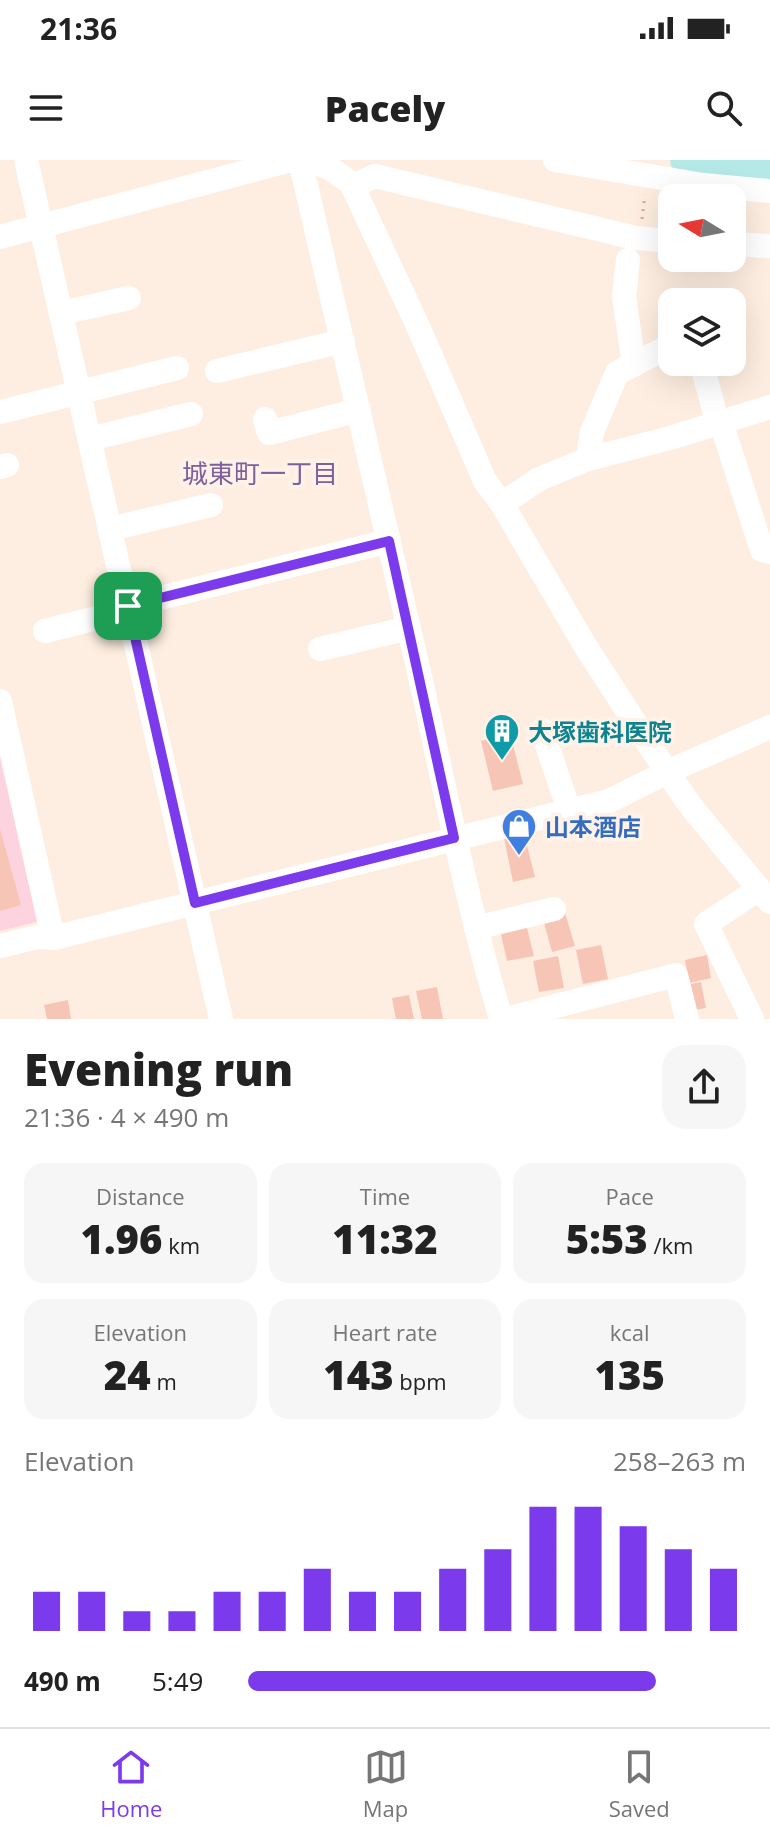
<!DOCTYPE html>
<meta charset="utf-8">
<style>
body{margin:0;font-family:"Open Sans","Noto Sans JP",sans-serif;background:#f6f6f6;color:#222;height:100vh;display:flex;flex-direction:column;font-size:30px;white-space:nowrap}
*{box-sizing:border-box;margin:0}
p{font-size:26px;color:#767676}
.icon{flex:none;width:44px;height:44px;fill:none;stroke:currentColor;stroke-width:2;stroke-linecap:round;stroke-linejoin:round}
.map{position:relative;height:859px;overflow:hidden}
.drawer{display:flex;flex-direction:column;background:#fff;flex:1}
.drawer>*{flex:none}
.needle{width:52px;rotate:280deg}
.buttons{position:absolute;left:658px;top:24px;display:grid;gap:16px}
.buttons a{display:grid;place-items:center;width:88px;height:88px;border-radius:16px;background:#fff;box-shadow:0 8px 32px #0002;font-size:40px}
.pin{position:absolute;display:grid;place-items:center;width:68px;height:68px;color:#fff;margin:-34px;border-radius:16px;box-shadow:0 4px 12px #0006}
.round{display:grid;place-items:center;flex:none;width:84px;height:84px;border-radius:24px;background:#f6f6f6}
.overview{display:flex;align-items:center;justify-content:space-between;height:136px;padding:0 24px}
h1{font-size:44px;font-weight:800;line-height:60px}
.metrics{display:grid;grid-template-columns:repeat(3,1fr);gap:12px;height:136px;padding:8px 24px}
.metrics div{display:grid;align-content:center;border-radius:20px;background:#f6f6f6;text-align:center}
.metrics b{font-size:40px;font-weight:800}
.metrics small{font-size:22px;font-weight:400}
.metrics p{font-size:22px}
.chart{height:224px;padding:16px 24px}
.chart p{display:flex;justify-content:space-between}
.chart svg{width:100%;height:144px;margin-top:8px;stroke:#7c3aed;stroke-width:6}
ul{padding:0 24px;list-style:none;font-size:26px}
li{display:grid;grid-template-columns:128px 96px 1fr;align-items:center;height:60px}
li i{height:20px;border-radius:10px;background:#7c3aed}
.status{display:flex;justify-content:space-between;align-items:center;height:56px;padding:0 40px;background:#fff;direction:ltr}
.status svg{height:22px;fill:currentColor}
header{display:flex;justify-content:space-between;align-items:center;height:104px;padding:0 24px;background:#fff;font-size:36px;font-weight:800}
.tab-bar{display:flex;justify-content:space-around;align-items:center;height:112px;border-top:2px solid #e0e0e0;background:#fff;font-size:22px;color:#767676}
.tab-bar a{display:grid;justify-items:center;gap:4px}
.tab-bar .selected{color:#7c3aed}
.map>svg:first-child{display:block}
.medical{fill:#fdd3df}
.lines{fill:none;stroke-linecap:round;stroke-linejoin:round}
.river{stroke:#b4e9e8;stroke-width:28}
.building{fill:#f6c5b6}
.path{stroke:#dba899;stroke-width:3;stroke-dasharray:2 6;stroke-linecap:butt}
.minor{stroke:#fff;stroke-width:24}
.route-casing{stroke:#fff;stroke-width:16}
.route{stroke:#7c3aed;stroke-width:10}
.labels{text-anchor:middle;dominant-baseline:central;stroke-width:8;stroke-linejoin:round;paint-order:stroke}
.culture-label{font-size:24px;font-weight:bold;fill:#0d838f;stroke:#fff3e9;text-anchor:start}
.shop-label{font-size:24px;font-weight:bold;fill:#366cbe;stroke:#fff3e9;text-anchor:start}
.neighbourhood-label{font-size:26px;fill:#7e609c;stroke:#fff3e9}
</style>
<div class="status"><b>21:36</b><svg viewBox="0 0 49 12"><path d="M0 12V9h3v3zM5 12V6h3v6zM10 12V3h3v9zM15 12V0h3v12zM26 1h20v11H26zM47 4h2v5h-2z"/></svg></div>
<header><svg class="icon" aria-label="menu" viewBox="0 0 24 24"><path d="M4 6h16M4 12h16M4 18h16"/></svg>Pacely<svg class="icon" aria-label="search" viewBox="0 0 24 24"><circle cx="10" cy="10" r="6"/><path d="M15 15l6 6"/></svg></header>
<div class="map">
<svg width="770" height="859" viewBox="0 0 770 859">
<rect width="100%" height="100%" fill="#feeee1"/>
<path class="medical" d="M0,571L41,752L36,762L0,771Z"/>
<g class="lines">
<path class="river" d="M684,0L770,10"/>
</g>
<path class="building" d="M510,573L523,624L493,631L481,581Z
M0,669L21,745L0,751Z
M524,673L535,717L513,722L504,678Z
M565,753L575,786L552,792L543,759Z
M526,764L534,796L507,801L500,770Z
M601,785L608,819L583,824L576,790Z
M707,795L711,818L689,823L685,800Z
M558,796L564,828L539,832L533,801Z
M701,822L706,848L690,851L685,825Z
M437,827L443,859H422L416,831Z
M409,835L414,859H396L392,838Z
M68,840L71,859H47L44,845Z"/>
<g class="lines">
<path class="path" d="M642,59L645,35"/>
<path class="minor" d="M26,0L221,859
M300,0C341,170 380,341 419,512C445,628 467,745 501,859
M306,0L328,7L351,23L417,164L485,321L502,344L586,487L667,612L693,649L770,742
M555,0L703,25L770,31
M353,26L375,16L636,78L672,81
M0,77L291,0
M732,84L770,86
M628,100L624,136L634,205
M61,153L129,138
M701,202L715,253L721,262L762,390L770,392
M217,211L343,181
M0,252L177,208
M265,259L269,273L359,250
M90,279L191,254
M588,299L592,272L617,213L662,190
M0,307L7,305
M502,344L539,319L588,299L670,278L770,247
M110,369L211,345
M128,446L389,381
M45,471L129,450
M320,489L409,468
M0,541L53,778
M542,570L569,650
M476,768L554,749
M0,786L37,777L53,778L609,641L667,612L770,567
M506,859L676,815L687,859
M752,859L706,764L759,729"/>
</g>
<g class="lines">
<g class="route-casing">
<path id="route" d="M389,381L454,678L195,743L128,446Z"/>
</g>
<use href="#route" class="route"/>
</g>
<defs>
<g id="building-pin" transform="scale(1.8)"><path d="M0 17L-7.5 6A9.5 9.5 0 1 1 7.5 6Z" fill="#0f9aa8" stroke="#fff3e9"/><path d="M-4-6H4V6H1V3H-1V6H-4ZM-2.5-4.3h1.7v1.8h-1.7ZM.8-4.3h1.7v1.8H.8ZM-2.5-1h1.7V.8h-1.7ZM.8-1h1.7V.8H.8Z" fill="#fff"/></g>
<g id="shop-pin" transform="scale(1.8)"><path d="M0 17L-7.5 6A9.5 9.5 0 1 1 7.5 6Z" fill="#3f7fe0" stroke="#fff3e9"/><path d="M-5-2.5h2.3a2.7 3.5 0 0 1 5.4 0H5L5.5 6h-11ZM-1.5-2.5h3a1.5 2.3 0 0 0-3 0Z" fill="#fff"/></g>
</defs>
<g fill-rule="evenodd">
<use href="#building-pin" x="502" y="571"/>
<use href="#shop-pin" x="519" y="666"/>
</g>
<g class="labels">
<g class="culture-label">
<text x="528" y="571">大塚歯科医院</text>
</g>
<g class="shop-label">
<text x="545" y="666">山本酒店</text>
</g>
<g class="neighbourhood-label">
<text x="260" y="313">城東町一丁目</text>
</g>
</g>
</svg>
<div class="buttons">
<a><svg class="needle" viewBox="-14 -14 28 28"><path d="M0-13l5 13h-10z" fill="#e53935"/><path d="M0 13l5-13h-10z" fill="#767676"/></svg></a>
<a><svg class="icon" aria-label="layers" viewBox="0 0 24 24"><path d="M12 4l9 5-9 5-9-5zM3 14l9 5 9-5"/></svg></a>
</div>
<div class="pin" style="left:128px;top:446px;background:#1e9e55"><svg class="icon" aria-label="arrive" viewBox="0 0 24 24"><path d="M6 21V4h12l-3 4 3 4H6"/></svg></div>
</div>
<section class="drawer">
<div class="overview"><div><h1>Evening run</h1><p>21:36 · 4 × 490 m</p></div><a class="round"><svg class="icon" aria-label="share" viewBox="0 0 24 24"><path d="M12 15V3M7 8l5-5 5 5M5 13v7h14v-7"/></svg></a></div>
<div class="metrics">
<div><p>Distance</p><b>1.96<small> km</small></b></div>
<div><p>Time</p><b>11:32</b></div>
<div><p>Pace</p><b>5:53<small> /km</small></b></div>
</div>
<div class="metrics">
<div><p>Elevation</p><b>24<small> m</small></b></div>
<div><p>Heart rate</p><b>143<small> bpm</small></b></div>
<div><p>kcal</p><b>135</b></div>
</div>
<div class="chart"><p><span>Elevation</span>258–263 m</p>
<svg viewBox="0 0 160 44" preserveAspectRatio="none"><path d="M5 44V32M15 44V32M25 44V38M35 44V38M45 44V32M55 44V32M65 44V25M75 44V32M85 44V32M95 44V25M105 44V19M115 44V6M125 44V6M135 44V12M145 44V19M155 44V25"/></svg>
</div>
<ul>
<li><b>490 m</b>5:49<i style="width:82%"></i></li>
</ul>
</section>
<nav class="tab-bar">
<a class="selected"><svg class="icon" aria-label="home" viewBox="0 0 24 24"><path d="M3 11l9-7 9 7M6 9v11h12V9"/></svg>Home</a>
<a><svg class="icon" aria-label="map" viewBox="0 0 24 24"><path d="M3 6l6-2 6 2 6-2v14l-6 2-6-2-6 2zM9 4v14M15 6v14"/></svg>Map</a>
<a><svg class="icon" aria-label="saved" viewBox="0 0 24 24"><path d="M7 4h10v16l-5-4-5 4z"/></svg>Saved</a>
</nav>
